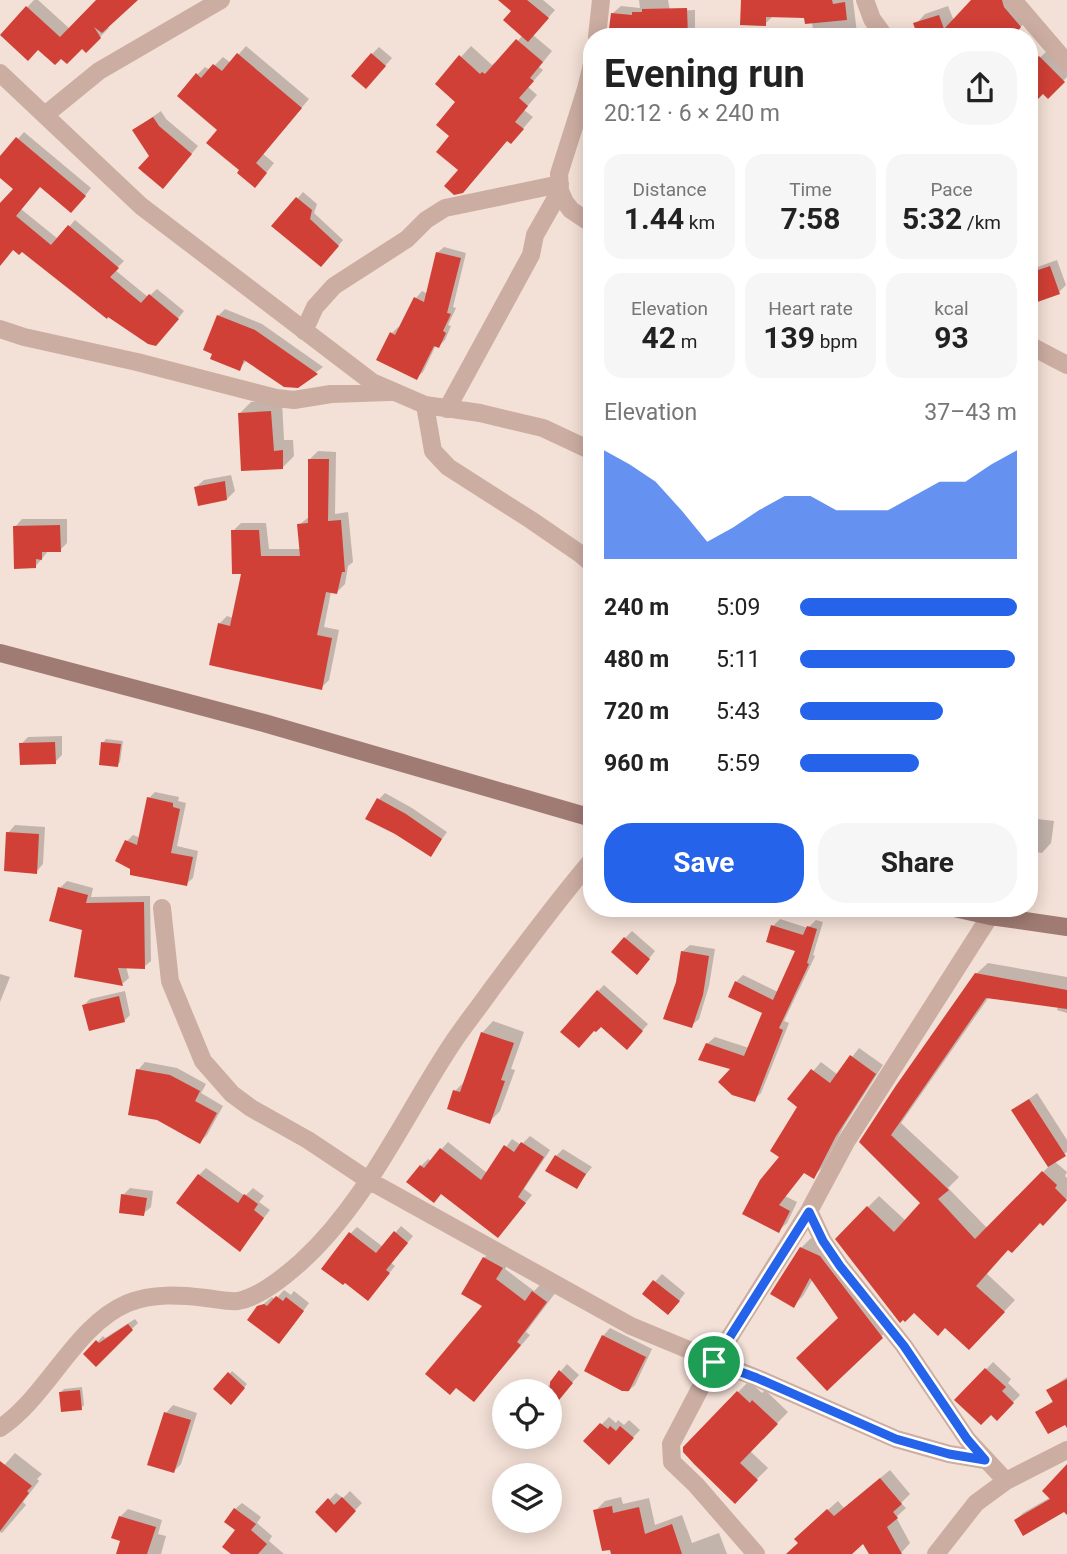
<!DOCTYPE html>
<meta charset="utf-8">
<style>
body{margin:0;font-family:Roboto,sans-serif;background:#f6f6f6;color:#222;height:100vh;display:flex;flex-direction:column;font-size:26px;white-space:nowrap}
*{box-sizing:border-box;margin:0}
p{font-size:23px;color:#767676}
.icon{flex:none;width:38px;height:38px;fill:none;stroke:currentColor;stroke-width:2;stroke-linecap:round;stroke-linejoin:round}
.map{position:relative;flex:1;overflow:hidden}
.details{position:absolute;left:583px;top:28px;width:455px;height:889px;display:flex;flex-direction:column;background:#fff;border-radius:28px;box-shadow:0 4px 18px #0003}
.details>*{flex:none}
.controls{position:absolute;left:492px;top:1379px;display:grid;gap:14px}
.controls a{display:grid;place-items:center;width:70px;height:70px;border-radius:50%;background:#fff;box-shadow:0 4px 18px #0003;font-size:35px}
.pin{position:absolute;display:grid;place-items:center;width:60px;height:60px;color:#fff;margin:-30px;border:4px solid #fff;border-radius:50%;box-shadow:0 2px 7px #0007}
.round{display:grid;place-items:center;flex:none;width:74px;height:74px;border-radius:28px;background:#f6f6f6}
.headline{display:flex;align-items:center;justify-content:space-between;height:119px;padding:0 21px}
h1{font-size:38px;font-weight:700;line-height:52px}
.figures{display:grid;grid-template-columns:repeat(3,1fr);gap:10px;height:119px;padding:7px 21px}
.figures div{display:grid;align-content:center;border-radius:18px;background:#f6f6f6;text-align:center}
.figures b{font-size:30px;font-weight:700}
.figures small{font-size:19px;font-weight:400}
.figures p{font-size:19px}
.chart{height:196px;padding:14px 21px}
.chart p{display:flex;justify-content:space-between}
.chart svg{width:100%;height:126px;margin-top:7px;fill:#2563eb;opacity:.7}
.button{display:flex;gap:14px;margin-top:auto;padding:14px 21px}
.button a{flex:1;height:80px;border-radius:28px;background:#2563eb;color:#fff;font-size:28px;font-weight:700;line-height:80px;text-align:center}
.button a+a{background:#f6f6f6;color:#222}
ul{padding:0 21px;list-style:none;font-size:23px}
li{display:grid;grid-template-columns:112px 84px 1fr;align-items:center;height:52px}
li i{height:18px;border-radius:9px;background:#2563eb}
.map>svg:first-child{display:block}
.shadow{fill:#0003}
.building{fill:#d14036}
.lines{fill:none;stroke-linecap:round;stroke-linejoin:round}
.minor{stroke:#ccada1;stroke-width:18}
.secondary{stroke:#9f7b73;stroke-width:18}
.route-casing{stroke:#fff;stroke-width:14}
.route{stroke:#2563eb;stroke-width:9}
</style>
<div class="map">
<svg width="1067" height="1554" viewBox="0 0 1067 1554">
<rect width="100%" height="100%" fill="#f3e0d6"/>
<path class="shadow" d="M34,0H38L70,29L99,0H135L107,26L109,28L86,51L82,47L39,48L2,34Z
M522,0H543L555,10L533,35L552,51L539,67L543,70L528,87L537,95L524,110L533,117L521,131L460,170L452,136L458,102L461,57L471,46L492,65L494,63L496,65L523,35Z
M639,0H668L670,11L695,10V37H610L613,13L621,6L640,8Z
M743,0H853L857,33L877,26L885,37H827L824,29L813,30L812,22L805,17L774,15L765,24Z
M974,0H1015L1030,17L1011,37L948,27L920,37L916,24L925,14L948,6L954,21Z
M246,46L309,99L263,154L274,163L263,177L241,170L220,130L197,75L205,67L210,70L223,57L231,63Z
M379,47L392,58L373,80L372,54Z
M1048,50L1067,70V77L1048,96L1043,92L1029,106V68Z
M161,111L166,119L198,146L170,180L134,130Z
M24,132L91,188L78,205L40,185L21,209L58,239L75,220L124,261L115,270L148,297L157,289L184,311L163,337L22,250L0,249V207L15,189L0,176V159Z
M303,192L317,204L314,213L343,240L326,260L274,226Z
M444,247L466,253L453,307L456,308L448,325L451,326L445,340L439,346L436,345L423,372L416,378L392,333L398,327L400,328L416,298L422,291L428,294L437,253Z
M1057,260L1066,285L1059,292L1029,293V270Z
M225,309L262,324L323,367L298,386L247,360L239,369L218,316Z
M282,401L284,440H293L294,456L283,467L239,414L251,402Z
M318,451L336,452L335,514L348,512L353,562L348,566L345,584L337,592H331L324,627L339,630L329,680L321,688L219,624L227,616L233,618L243,572L233,531L241,523H266L269,549H301L299,525L310,516V459Z
M231,475L235,491L227,499L200,504L196,487L204,480Z
M22,519H67V543L60,550H49L35,567L15,527Z
M62,736V755L55,762L21,744L28,737Z
M106,739L123,741L120,762L117,765L103,743Z
M155,792L179,797L178,801L186,803L177,846L198,851L193,878L186,884L127,841L133,835L141,838L149,798Z
M385,793L412,808L447,832L431,855L379,799Z
M1029,818L1054,821L1051,843L1042,853L1029,851Z
M15,825L45,827L43,864L36,872L8,833Z
M67,881L93,888L91,897L150,896L151,961L144,967L126,966L129,978L122,984L84,929L60,888Z
M592,881V899L585,896Z
M617,908H641L634,915Z
M780,919L808,928L816,920L823,922L813,955L815,956L784,1021L789,1023L761,1093L754,1100L734,1068L707,1044L715,1037L749,1048L764,1012L736,982L743,975L778,992L798,950L773,926Z
M632,931L655,951L644,965L625,938Z
M690,945L715,949L709,986L699,1019L691,1026L682,952Z
M988,963L1067,977V1013L1057,1010L1058,1006L989,997L901,1123L959,1177L948,1188L988,1229L1049,1166L1014,1110L1037,1093L1067,1140V1152L1054,1161L1067,1172L1065,1176L1067,1178V1198L1054,1212L1040,1221L1009,1248L986,1273L1015,1300L980,1337L868,1207L879,1196L906,1221L922,1203L861,1142L976,974Z
M0,974L10,977L0,1002Z
M604,985L648,1024L633,1041L598,991Z
M125,991L130,1015L124,1021L84,1005L90,999Z
M493,1021L524,1032L511,1069L515,1070L500,1111L489,1122L455,1091L466,1080L482,1033Z
M859,1048L883,1065L844,1126L822,1168L813,1176L805,1171L785,1196L797,1202L787,1223L778,1231L745,1213L781,1156L799,1107L789,1099L821,1062L838,1075Z
M145,1062L177,1068L206,1084L201,1093L223,1106L207,1135L200,1142L138,1070Z
M530,1136L550,1150L524,1189L532,1195L498,1236L421,1166L428,1159L431,1161L448,1142L487,1173L512,1139L521,1145Z
M563,1149L592,1167L576,1187L556,1156Z
M206,1168L245,1196L253,1188L264,1196L259,1202L270,1210L240,1249L199,1175Z
M130,1188L153,1191L151,1207L143,1214L123,1195Z
M401,1226L413,1236L391,1263L395,1266L374,1292L350,1234L357,1227L383,1247Z
M811,1238L828,1248L891,1327L827,1389L840,1318L813,1279L803,1296L794,1305L801,1248Z
M494,1248L511,1258L505,1269L534,1291L543,1282L556,1292L526,1332L530,1335L483,1390L457,1386L484,1305V1258Z
M662,1274L685,1293L675,1306L644,1294Z
M284,1290L291,1295L294,1291L309,1303L286,1335L259,1308L272,1297L275,1300Z
M135,1319L138,1323L96,1364L86,1354L103,1336L105,1338Z
M610,1328L652,1349L635,1385L627,1392L586,1371L603,1336Z
M993,1362L1011,1379L1008,1383L1020,1395L997,1419L991,1413L957,1400Z
M567,1364L579,1375L551,1406L550,1391H544Z
M232,1371L247,1384L231,1402L216,1389Z
M1067,1377V1422L1038,1412L1054,1400L1048,1390Z
M749,1381L762,1393L765,1390L788,1412L750,1451L768,1468L735,1501L684,1447Z
M82,1387L84,1405L81,1408L61,1392L64,1389Z
M173,1405L197,1413L181,1464L174,1471L166,1413Z
M609,1417L616,1423L618,1420L624,1425L629,1420L640,1430L609,1463L585,1441Z
M15,1453L42,1474L37,1479L39,1481L23,1502L26,1505L2,1533L0,1532V1470Z
M1067,1467V1507L1016,1520L1023,1513L1051,1497Z
M890,1470L910,1494L901,1503L906,1508L896,1517L910,1543L901,1553L871,1554L864,1541L849,1554H791L800,1543L805,1530L838,1501L844,1508Z
M350,1491L362,1503L336,1530L317,1512L336,1493L343,1498Z
M621,1497L623,1504L649,1498L655,1525L682,1515L692,1543L719,1533L727,1554H628L595,1511L605,1501Z
M242,1503L261,1517L257,1523L272,1536L269,1541L284,1554H234L238,1529L235,1509Z
M128,1509L162,1520L158,1534L166,1536L161,1554H118L122,1540L120,1517Z"/>
<path class="building" d="M96,0H138L102,33L94,27L101,38L86,53L82,49L67,64L61,59L55,65L38,50L28,61L0,35L26,6L60,37Z
M498,0H527L549,18L528,42L503,20L511,11Z
M741,0H832L833,4L845,2L847,20L805,24L804,18L766,17V26L740,25Z
M971,0H1002L1004,7L1021,27L1013,37H918L913,23L939,15L944,29Z
M687,8L688,37H608L611,13L632,15V12H642V9Z
M516,39L543,62L530,78L534,81L519,98L528,106L515,122L524,129L511,144L507,141L463,193L454,195L444,186L458,170L436,152L449,136L436,125L455,102L435,84L459,55L480,74L482,72L485,74Z
M237,53L302,108L256,163L267,173L255,188L237,173L239,170L206,143L217,130L177,96L196,73L201,78L213,64L222,71Z
M371,53L386,66L366,89L351,76Z
M1039,56L1065,82L1048,99L1043,94L1029,108V66Z
M153,117L159,126L192,154L163,189L138,168L149,156L132,130Z
M16,137L86,196L71,213L40,187L16,216L51,245L68,225L119,268L110,277L141,303L149,294L179,319L156,346L148,344L108,317L107,319L22,252L19,255L13,250L0,266V203L13,189L0,178V156Z
M296,197L312,210L310,219L339,246L321,267L271,226Z
M436,252L461,258L447,313L451,314L443,331L446,333L439,348L434,346L417,380L376,360L390,332L395,335L414,297L424,302Z
M1050,266L1060,294L1029,305V273Z
M217,315L255,330L318,374L298,388L284,387L244,360L240,371L210,359L212,354L203,350Z
M271,411L274,451L283,450V469L241,471L238,413Z
M308,459H329L328,521L341,520L345,572H342L337,594L326,592L317,635L332,638L322,690L209,665L218,623L230,626L241,574H232L231,530H259L261,556H300L297,524L308,523Z
M225,481L227,500L198,506L194,487Z
M60,525L61,552H42V560L36,559V568L14,569L13,526Z
M55,742L56,764L20,765L19,743Z
M101,742L121,744L118,767L99,765Z
M147,797L173,803V807L180,809L171,853L193,857L187,886L130,875V869L115,861L125,840L137,845Z
M377,798L406,814L442,839L431,857L395,834L365,819Z
M6,832L39,834L37,874L4,871Z
M58,887L88,895L86,903L144,902L145,969L118,968L123,986L74,977L82,930L49,921Z
M771,925L803,935L807,926L817,929L807,963L809,964L779,1028L783,1030L755,1102L732,1095L718,1082L730,1069L698,1060L706,1043L744,1056L762,1013L728,997L735,981L773,1000L795,951L766,942Z
M624,937L650,959L637,975L611,952Z
M681,951L709,956L703,995L692,1028L663,1019L676,982Z
M975,973L1067,990V1009L986,998L891,1135L949,1190L938,1199L975,1239L1042,1171L1057,1185L1055,1188L1067,1200L1043,1226L1040,1223L1012,1253L1008,1250L976,1286L1005,1312L969,1350L945,1328L938,1336L914,1313L905,1322L903,1320L900,1323L835,1239L867,1206L894,1232L920,1203L859,1142L895,1087Z
M597,990L643,1031L627,1050L601,1027L596,1032L594,1031L579,1048L560,1032Z
M119,996L125,1022L89,1031L82,1005Z
M481,1032L514,1043L501,1080L505,1081L490,1124L447,1109L453,1090L460,1092Z
M850,1055L876,1074L836,1136L814,1179L804,1173L779,1205L790,1211L779,1233L742,1214L760,1180L779,1157L770,1151L797,1107L787,1099L811,1069L830,1083Z
M136,1069L170,1075L200,1091L195,1101L217,1113L200,1144L157,1120L128,1115Z
M1029,1099L1066,1156L1048,1167L1011,1110Z
M521,1142L544,1157L518,1197L526,1203L498,1238L441,1194L434,1203L406,1182L420,1165L424,1168L440,1148L481,1180L504,1145L514,1152Z
M555,1155L586,1174L577,1189L545,1171Z
M198,1174L238,1203L244,1194L258,1204L254,1210L264,1218L240,1252L176,1203Z
M121,1194L147,1198L144,1216L119,1213Z
M394,1231L408,1243L386,1270L390,1273L368,1301L345,1283L343,1285L321,1269L349,1232L376,1253Z
M800,1247L820,1256L883,1338L827,1391L796,1358L838,1318L810,1278L794,1308L770,1294Z
M483,1257L503,1268L496,1279L525,1301L532,1291L547,1302L517,1342L521,1345L474,1402L456,1388L450,1395L425,1374L482,1306L461,1294Z
M653,1280L680,1301L668,1315L642,1294Z
M276,1296L283,1301L286,1297L304,1311L279,1344L247,1320L257,1306L264,1304L267,1306Z
M128,1324L133,1330L96,1367L83,1354L96,1340L99,1343Z
M602,1335L646,1357L629,1391H622L584,1371Z
M985,1368L1006,1387L1002,1391L1014,1403L997,1421L991,1415L981,1425L954,1400Z
M559,1370L573,1383L550,1411V1382Z
M228,1372L245,1388L231,1405L213,1389Z
M1067,1379V1428L1065,1425L1048,1434L1035,1412L1053,1402L1046,1390Z
M80,1390L82,1410L61,1412L59,1392Z
M737,1391L750,1403L752,1400L778,1424L740,1463L758,1480L735,1504L694,1464L683,1452V1447Z
M164,1412L191,1420L174,1473L147,1465Z
M600,1423L608,1429L610,1426L616,1431L620,1426L634,1438L609,1465L583,1441Z
M0,1461L32,1486L27,1491L29,1493L0,1531Z
M1067,1464V1515L1064,1512L1023,1536L1014,1520L1050,1499L1042,1491Z
M880,1478L902,1504L893,1512L898,1518L887,1527L902,1554H869L863,1544L852,1554H786L798,1543L794,1539L827,1509L834,1516Z
M342,1497L356,1511L336,1533L315,1512L328,1498L334,1505Z
M612,1506L613,1513L639,1507L645,1534L672,1524L682,1554H611L610,1550L602,1551L593,1510Z
M234,1508L256,1524L251,1530L267,1544L258,1554H231L222,1547L235,1530L224,1522Z
M119,1516L156,1527L147,1554H116L120,1541L111,1538Z"/>
<g class="lines">
<path class="minor" d="M865,0L872,19L885,37
M1013,0L1067,63
M597,37L601,0
M592,64L586,89L559,174L560,191L565,202L571,210L592,224
M0,73L141,206L372,382L425,405L480,413L543,428L592,451
M45,115L99,71L221,0
M0,329L24,337L137,362L276,398L294,400L331,394L390,392
M304,331L315,307L334,286L407,239L426,220L445,208L560,184
M1029,345L1067,365
M425,405L433,451L448,467L531,520L579,553L592,564
M447,409L531,255L535,235L560,191
M162,908L170,981L203,1061L232,1094L251,1108L308,1140L368,1180L631,1326L757,1378L896,1439L949,1454L985,1460
M809,1211L823,1241L840,1266L904,1346L967,1439L1006,1481
M0,1428C48,1396 75,1325 128,1303C153,1293 180,1295 206,1298C216,1299 228,1302 238,1301C260,1297 284,1277 301,1262C364,1205 402,1121 448,1050C461,1029 477,1010 491,990C524,946 556,902 592,860
M756,1554L696,1485L672,1462L671,1444L714,1362L809,1211L846,1142L990,916
M936,1554L976,1503L1006,1481L1067,1450"/>
<path class="secondary" d="M0,653L264,723L592,818
M954,908L990,916L1067,927"/>
</g>
<g class="lines">
<g class="route-casing">
<path id="route" d="M809,1212L823,1241L840,1266L904,1346L967,1439L985,1460L949,1454L896,1439L757,1378L714,1362Z"/>
</g>
<use href="#route" class="route"/>
</g>
</svg>
<div class="controls">
<a><svg class="icon" aria-label="locate" viewBox="0 0 24 24"><circle cx="12" cy="12" r="6"/><path d="M12 2v4M12 18v4M2 12h4M18 12h4"/></svg></a>
<a><svg class="icon" aria-label="layers" viewBox="0 0 24 24"><path d="M12 4l9 5-9 5-9-5zM3 14l9 5 9-5"/></svg></a>
</div>
<div class="pin" style="left:714px;top:1362px;background:#1e9e55"><svg class="icon" aria-label="arrive" viewBox="0 0 24 24"><path d="M6 21V4h12l-3 4 3 4H6"/></svg></div>
<section class="details">
<div class="headline"><div><h1>Evening run</h1><p>20:12 · 6 × 240 m</p></div><a class="round"><svg class="icon" aria-label="share" viewBox="0 0 24 24"><path d="M12 15V3M7 8l5-5 5 5M5 13v7h14v-7"/></svg></a></div>
<div class="figures">
<div><p>Distance</p><b>1.44<small> km</small></b></div>
<div><p>Time</p><b>7:58</b></div>
<div><p>Pace</p><b>5:32<small> /km</small></b></div>
</div>
<div class="figures">
<div><p>Elevation</p><b>42<small> m</small></b></div>
<div><p>Heart rate</p><b>139<small> bpm</small></b></div>
<div><p>kcal</p><b>93</b></div>
</div>
<div class="chart"><p><span>Elevation</span>37–43 m</p>
<svg viewBox="0 0 160 44" preserveAspectRatio="none"><path d="M0 44V6L10 11L20 17L30 27L40 38L50 33L60 27L70 22L80 22L90 27L100 27L110 27L120 22L130 17L140 17L150 11L160 6V44z"/></svg>
</div>
<ul>
<li><b>240 m</b>5:09<i style="width:100%"></i></li>
<li><b>480 m</b>5:11<i style="width:99%"></i></li>
<li><b>720 m</b>5:43<i style="width:66%"></i></li>
<li><b>960 m</b>5:59<i style="width:55%"></i></li>
</ul>
<div class="button"><a>Save</a><a>Share</a></div>
</section>
</div>
